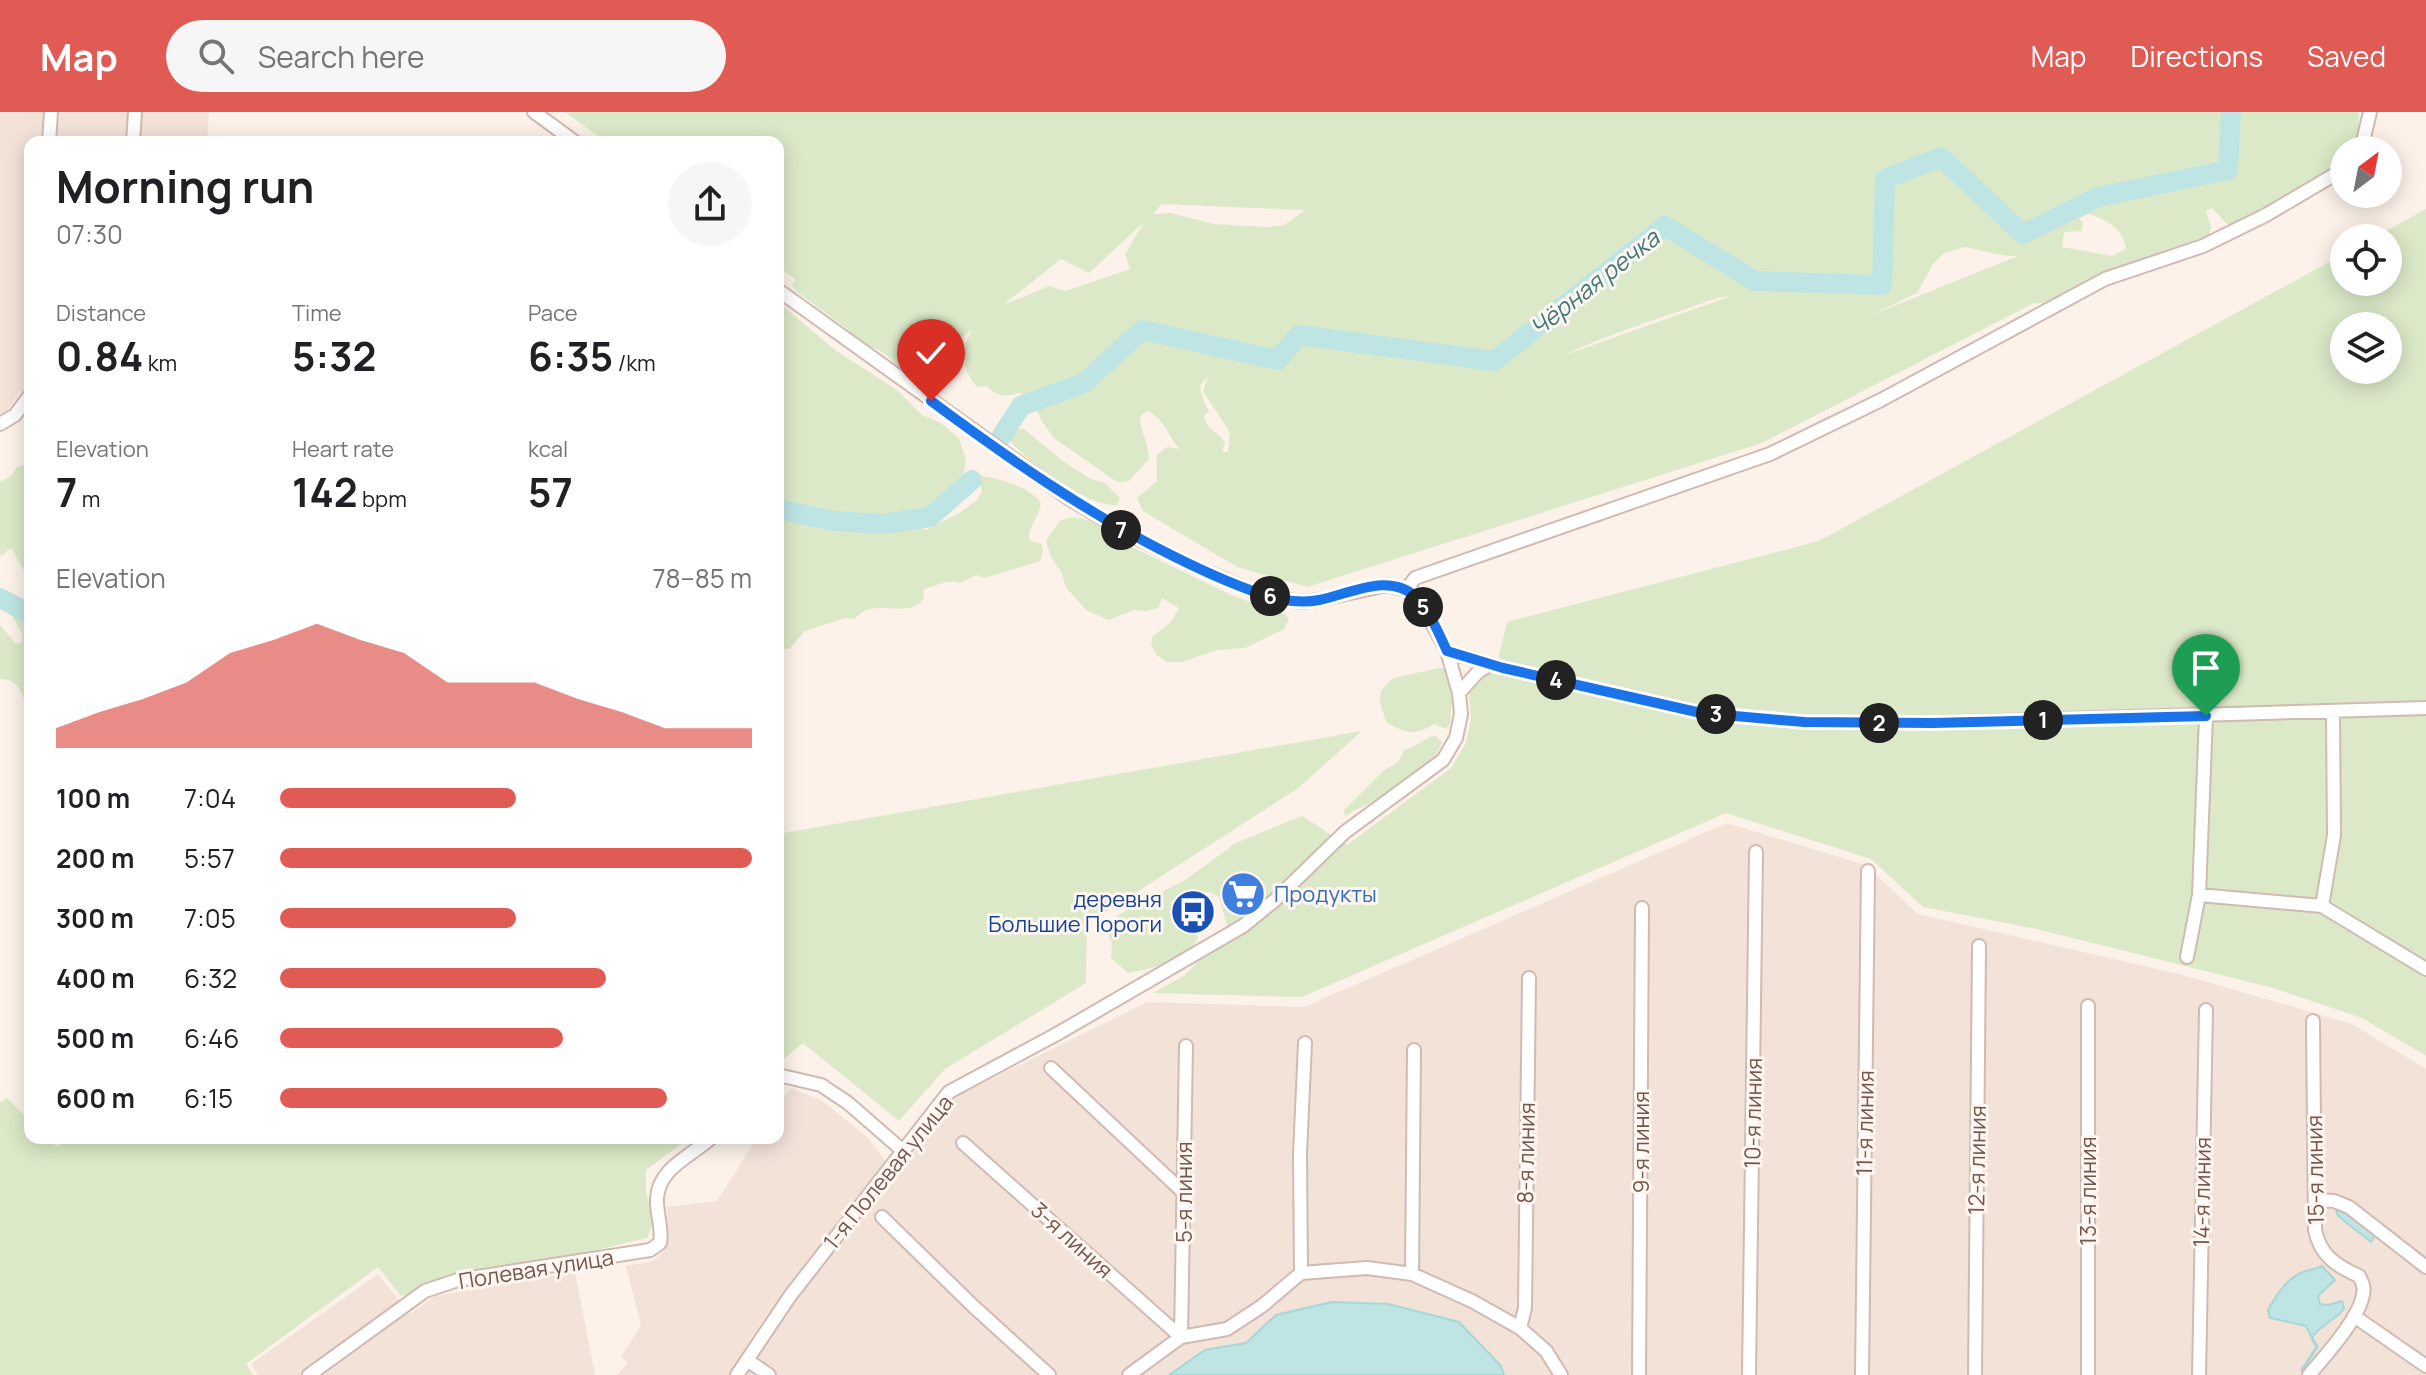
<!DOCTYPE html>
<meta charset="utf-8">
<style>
body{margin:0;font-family:Manrope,sans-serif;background:#f6f6f6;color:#202124;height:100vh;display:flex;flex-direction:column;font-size:30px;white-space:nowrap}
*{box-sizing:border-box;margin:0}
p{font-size:26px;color:#757577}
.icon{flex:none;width:44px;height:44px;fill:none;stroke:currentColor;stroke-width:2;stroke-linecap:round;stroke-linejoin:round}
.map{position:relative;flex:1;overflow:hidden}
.side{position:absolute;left:24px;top:24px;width:760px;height:1008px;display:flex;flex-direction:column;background:#fff;border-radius:16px;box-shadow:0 4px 20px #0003}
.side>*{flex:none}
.needle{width:52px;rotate:32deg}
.tools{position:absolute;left:2330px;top:24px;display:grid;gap:16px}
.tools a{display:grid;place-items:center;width:72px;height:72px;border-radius:50%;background:#fff;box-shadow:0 4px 20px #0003;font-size:40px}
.pin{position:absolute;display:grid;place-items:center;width:68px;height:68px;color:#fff;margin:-82px -34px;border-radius:50% 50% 50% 0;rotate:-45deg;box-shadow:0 0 8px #0007}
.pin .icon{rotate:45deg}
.km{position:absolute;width:40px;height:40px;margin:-20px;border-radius:50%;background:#222;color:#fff;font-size:22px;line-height:40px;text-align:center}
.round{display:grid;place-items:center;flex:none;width:84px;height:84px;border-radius:42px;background:#f6f6f6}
.headline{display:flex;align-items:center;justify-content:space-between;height:136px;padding:0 32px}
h1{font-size:44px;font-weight:700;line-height:60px}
.stats{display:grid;grid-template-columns:repeat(3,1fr);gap:12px;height:136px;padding:8px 32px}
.stats div{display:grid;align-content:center}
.stats b{font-size:40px;font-weight:700}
.stats small{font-size:22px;font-weight:400}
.stats p{font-size:22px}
.chart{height:224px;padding:16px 32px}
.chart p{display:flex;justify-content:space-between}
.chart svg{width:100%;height:144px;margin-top:8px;fill:#e05b54;opacity:.7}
ul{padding:0 32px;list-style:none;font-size:26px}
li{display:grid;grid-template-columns:128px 96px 1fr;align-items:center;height:60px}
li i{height:20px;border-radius:10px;background:#e05b54}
header{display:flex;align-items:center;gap:48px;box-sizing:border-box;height:112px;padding:0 40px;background:#e05b54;color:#fff}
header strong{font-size:38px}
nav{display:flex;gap:44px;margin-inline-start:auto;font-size:28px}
.search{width:560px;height:72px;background:#f6f6f6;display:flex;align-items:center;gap:20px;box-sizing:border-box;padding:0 28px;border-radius:44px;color:#757577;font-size:30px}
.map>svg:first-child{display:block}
.residential{fill:#f3e2d8}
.green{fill:#dbe9c8;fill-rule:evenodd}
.water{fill:#bee5e4;stroke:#a5d7d6;stroke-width:2}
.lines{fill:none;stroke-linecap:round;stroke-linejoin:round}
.stream{stroke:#a5d7d6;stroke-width:3}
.river{stroke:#bee5e4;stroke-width:20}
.minor-casing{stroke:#d0bab2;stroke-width:16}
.minor{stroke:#fff;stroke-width:12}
.route-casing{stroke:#fff;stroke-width:16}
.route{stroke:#1a73e8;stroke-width:10}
.labels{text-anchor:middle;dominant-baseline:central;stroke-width:6;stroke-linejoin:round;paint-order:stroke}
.shop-label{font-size:22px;fill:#366cbe;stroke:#fef6f0;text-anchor:start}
.transit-label{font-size:22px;fill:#164399;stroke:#fef6f0;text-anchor:end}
.street-label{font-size:22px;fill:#76554d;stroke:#fef6f0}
.water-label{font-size:24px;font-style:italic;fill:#417a79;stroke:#fef6f0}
</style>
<header>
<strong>Map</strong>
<div class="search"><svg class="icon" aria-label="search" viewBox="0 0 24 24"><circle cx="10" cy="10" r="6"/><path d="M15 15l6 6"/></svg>Search here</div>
<nav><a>Map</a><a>Directions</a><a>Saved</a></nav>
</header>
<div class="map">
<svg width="2426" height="1263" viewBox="0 0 2426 1263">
<rect width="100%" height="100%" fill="#fcf2e9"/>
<path class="residential" d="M0,0H209L207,30H30V284L20,279L5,302L0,301Z
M1727,711L1865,753L1918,802L2183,863L2352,912L2426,957V1263H616L628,1251L621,1245L641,1213L626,1154L653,1149L663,1140L669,1124L667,1095L717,1089L757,1026H778V992L792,976L821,988L867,1025L894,1060L955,985L1147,890L1304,895Z
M575,1160L595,1263H258L251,1252L378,1162L410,1202L435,1184Z"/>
<path class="green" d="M565,0H2359V24L2355,38H2344V54L2230,115L2212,96L2206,99L2211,116L2209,123L2202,127L2100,163L2044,191H2034L1762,331L1307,475L1237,455L1143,399L1137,386L1157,369V343L1167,335L1180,337C1167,323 1165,307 1147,299L1140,304C1140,320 1149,331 1149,347L1129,369L1117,370L1054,326L1041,308L1033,289L1020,281C1007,285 996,285 987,274L977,275C960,256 961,239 972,218L919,258L913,254L914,261L909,262C899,256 892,247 882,240C869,233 857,231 849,218L797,180L791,172L796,168L778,155V30H606ZM1162,92L1303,98L1304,99L1284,113L1267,115L1213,112L1171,101L1153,102ZM2089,102C2107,108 2124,117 2126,137L2112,144L2062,135L2064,120L2081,119L2083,112L2079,106ZM1144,110L1125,142L1130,157L1066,179L1049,174L1003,193L1061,147L1089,161ZM1964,135C1983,138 2000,145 2018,144L1869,204L1917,181L1933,152L1943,142ZM1729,184L1728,185L1562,244C1612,220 1665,205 1717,186ZM1209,263L1203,279L1230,321L1228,340H1222L1225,331C1219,319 1206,319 1204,304L1209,299L1202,285L1200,274Z
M2426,97V944L2362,906L2273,876L2036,817L1923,795L1871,747L1726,701L1302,885L1153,881L1185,863L1206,841L1231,826L1219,785L1210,780L1202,781L1190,796L1193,815L1198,826C1186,850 1153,856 1128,861L1111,846L1112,831L1106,818L1118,803L1185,768L1236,731L1302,704L1347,733L1451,656L1466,631L1471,607L1469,582L1484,565L1495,560L1507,510L1819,429L2344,142V170H2388V126H2373ZM2344,214H2388V258H2344Z
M778,190L835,238L897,278L922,303L941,311L959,326L966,348L961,374L955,386L948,394L911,407L916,413L926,418L961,400L977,388L982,379L980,372L982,364C1001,367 1030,375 1041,391C1039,405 1028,415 1029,428L1041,432L1043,438L1040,449L985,466L977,463L960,471C949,467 934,474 923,478L924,486C910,506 884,490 864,499C860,501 858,504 854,507L845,506L805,519L789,537H778Z
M1017,317H1024L1064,350L1091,367L1105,371L1120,386L1117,393C1089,396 1030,351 1011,330L1010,320Z
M30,322V463L27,464L12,437L7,438L4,443H0V370L11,364L17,355L25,353Z
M1074,405L1096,410L1107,423L1130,434L1233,484L1285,502L1289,507L1284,517L1245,536L1217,538L1182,550H1167L1157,543L1151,533L1152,525L1171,510L1179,496L1162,486L1158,496L1146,499L1134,498L1109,508L1086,498L1065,474L1062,461L1051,445L1046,429L1060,409Z
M12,504L20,507L30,515V602C22,586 22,567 0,567V513L16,532L22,530V521Z
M1439,556L1446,557L1452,586L1450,612L1446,617L1434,612C1413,625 1406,621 1386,610L1380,590L1381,578L1393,566Z
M1362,619L1297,677L1087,812L1086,871L945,957L899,1009L803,931L778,952V722Z
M1435,623L1442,630C1429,667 1377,686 1345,704L1344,698L1383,659L1398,650L1404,638C1416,635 1423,627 1435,623Z
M7,986L30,1009V1026H47L57,1035L71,1026H689L646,1058V1079L653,1111L647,1126L401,1184L378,1155L246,1252L253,1263H0V990Z"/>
<path class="water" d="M2339,1096L2345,1098L2372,1121L2374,1125L2371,1130L2338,1104L2336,1098Z
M2322,1154L2335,1168L2318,1184L2320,1192L2328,1193L2342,1189L2344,1196C2336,1209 2320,1212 2312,1226L2306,1214L2270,1206L2268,1198C2275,1185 2284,1170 2297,1163C2304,1158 2314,1158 2322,1154Z
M1332,1190L1388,1192L1459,1210L1501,1254L1504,1263H1169L1205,1238L1246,1231L1276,1203Z"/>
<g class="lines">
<path class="stream" d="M2302,1258L2317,1235L2312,1226"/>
<path class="river" d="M998,330L1021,294L1084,271L1142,218L1278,248L1299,223L1494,249L1665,114L1755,169L1882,173L1885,67L1941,45L2023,122L2098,85L2228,58L2231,0
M778,397L833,409L883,412L930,405L972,368
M0,486L30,502"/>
<g class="minor-casing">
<path id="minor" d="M534,0L575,30
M49,30L51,0
M133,30L135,0
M2361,38L2370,0
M0,312L15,303L30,283
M1406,478L1415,466L1770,342L1881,288L2105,167L2203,134L2266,103L2344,57
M1447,539L1503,556L1701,601L1804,610L1933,611L2426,596
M1459,581L1478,560L1491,552
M2199,783L2322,794L2426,857
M2322,794L2334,723L2333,600
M2187,845L2199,783L2206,604
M2088,894V1263
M1051,956L1183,1080
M778,963L821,973L848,991L902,1038
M963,1031L1181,1225
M2316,1088L2334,1089L2349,1095L2426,1155
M882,1105L972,1193L1049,1263
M1301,1161L1300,1042L1305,931
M1412,1162L1414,938
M2354,1204L2426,1254
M1520,1216L1525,1196L1529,866
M1181,1225L1186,934
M747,1248L769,1263
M309,1263L425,1179L458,1168L650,1138L660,1131C663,1115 656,1102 657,1086C659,1056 691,1044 711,1026
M737,1263L790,1184L949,980L1057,922L1243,814L1274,789L1345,720L1443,648L1456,626L1461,602L1459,581L1447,539L1422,493L1406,478L1387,473L1319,488L1302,490L1280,487L1257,481L1191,453L1127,421L1068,386L778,178
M1129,1263L1181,1225L1227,1217L1262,1194L1301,1161L1367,1156L1412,1162L1472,1189L1520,1216L1546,1239L1561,1263
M1639,1263L1642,796
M1749,1263L1756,740
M1862,1263L1868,759
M1975,1263L1979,834
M2199,1263L2206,898
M2309,1263C2325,1244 2360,1206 2363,1182C2365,1175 2362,1170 2359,1164C2336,1154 2320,1143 2315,1118L2313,909"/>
</g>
<use href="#minor" class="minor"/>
</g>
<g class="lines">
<g class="route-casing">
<path id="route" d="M931,289C1008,346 1085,400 1171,443C1203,459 1237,475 1271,485C1287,489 1304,491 1319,488C1350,482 1390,459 1417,486C1430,500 1439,522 1447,539L1503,556L1701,601L1804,610L1933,611L2206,604"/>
</g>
<use href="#route" class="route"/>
</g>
<defs>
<g id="supermarket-disc" transform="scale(2.3)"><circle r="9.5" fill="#3f7fe0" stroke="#fef6f0"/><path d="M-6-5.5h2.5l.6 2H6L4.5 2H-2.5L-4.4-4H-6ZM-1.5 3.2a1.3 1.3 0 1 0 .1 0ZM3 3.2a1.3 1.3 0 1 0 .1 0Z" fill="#fff"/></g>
<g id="bus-disc" transform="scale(2.3)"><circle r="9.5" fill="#1a4fb4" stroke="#fef6f0"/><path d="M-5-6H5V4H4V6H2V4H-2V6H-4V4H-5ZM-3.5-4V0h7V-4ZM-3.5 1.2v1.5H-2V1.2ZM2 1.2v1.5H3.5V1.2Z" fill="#fff"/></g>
</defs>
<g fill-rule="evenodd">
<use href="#supermarket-disc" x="1243" y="782"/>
<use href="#bus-disc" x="1193" y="800"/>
</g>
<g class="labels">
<g class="shop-label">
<text x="1274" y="782">Продукты</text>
</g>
<g class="transit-label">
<text x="1162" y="787">деревня<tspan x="1162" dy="25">Большие Пороги</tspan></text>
</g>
<g class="street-label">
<text transform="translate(1753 1001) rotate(-89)">10-я линия</text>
<text transform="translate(1865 1011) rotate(-89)">11-я линия</text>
<text transform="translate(1641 1030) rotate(-90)">9-я линия</text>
<text transform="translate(1526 1041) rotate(-89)">8-я линия</text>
<text transform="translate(1977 1048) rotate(-89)">12-я линия</text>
<text transform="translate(2315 1058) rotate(-91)">15-я линия</text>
<text transform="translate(888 1060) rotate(-51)">1-я Полевая улица</text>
<text transform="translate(2088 1079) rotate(-90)">13-я линия</text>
<text transform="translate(1184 1080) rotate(-90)">5-я линия</text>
<text transform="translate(2202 1080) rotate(-89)">14-я линия</text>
<text transform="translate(1072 1128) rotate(42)">3-я линия</text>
<text transform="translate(536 1157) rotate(-9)">Полевая улица</text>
</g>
<g class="water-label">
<text transform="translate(1594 170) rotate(-38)">Чёрная речка</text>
</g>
</g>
</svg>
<div class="tools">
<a><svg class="needle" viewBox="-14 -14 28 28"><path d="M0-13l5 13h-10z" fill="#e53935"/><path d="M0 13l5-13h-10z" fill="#757577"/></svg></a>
<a><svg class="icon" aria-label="locate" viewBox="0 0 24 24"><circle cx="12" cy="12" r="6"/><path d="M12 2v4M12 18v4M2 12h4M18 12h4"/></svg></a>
<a><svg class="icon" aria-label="layers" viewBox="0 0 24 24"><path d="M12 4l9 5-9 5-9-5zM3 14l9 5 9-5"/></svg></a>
</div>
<div class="pin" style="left:2206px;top:604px;background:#1e9e55"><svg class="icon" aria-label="arrive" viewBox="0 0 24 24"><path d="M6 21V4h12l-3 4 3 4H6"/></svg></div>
<div class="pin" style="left:931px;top:289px;background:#d93025"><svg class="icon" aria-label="check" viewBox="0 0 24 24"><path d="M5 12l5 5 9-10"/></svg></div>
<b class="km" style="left:2043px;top:608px">1</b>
<b class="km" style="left:1879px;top:611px">2</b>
<b class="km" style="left:1716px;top:602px">3</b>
<b class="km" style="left:1556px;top:568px">4</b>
<b class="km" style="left:1423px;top:495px">5</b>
<b class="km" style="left:1270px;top:484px">6</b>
<b class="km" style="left:1121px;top:418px">7</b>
<section class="side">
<div class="headline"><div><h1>Morning run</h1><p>07:30</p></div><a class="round"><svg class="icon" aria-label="share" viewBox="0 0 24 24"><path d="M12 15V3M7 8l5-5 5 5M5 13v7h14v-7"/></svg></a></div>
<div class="stats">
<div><p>Distance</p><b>0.84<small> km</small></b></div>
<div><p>Time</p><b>5:32</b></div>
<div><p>Pace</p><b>6:35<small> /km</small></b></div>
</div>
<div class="stats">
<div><p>Elevation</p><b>7<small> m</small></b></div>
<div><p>Heart rate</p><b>142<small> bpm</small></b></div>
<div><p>kcal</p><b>57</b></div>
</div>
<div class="chart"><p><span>Elevation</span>78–85 m</p>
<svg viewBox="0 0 160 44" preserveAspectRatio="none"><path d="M0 44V38L10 33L20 29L30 24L40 15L50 11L60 6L70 11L80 15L90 24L100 24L110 24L120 29L130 33L140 38L150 38L160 38V44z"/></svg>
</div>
<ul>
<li><b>100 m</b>7:04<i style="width:50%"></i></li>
<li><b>200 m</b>5:57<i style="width:100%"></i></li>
<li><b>300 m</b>7:05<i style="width:50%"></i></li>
<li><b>400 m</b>6:32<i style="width:69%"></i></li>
<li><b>500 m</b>6:46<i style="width:60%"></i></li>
<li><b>600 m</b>6:15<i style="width:82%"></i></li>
</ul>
</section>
</div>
